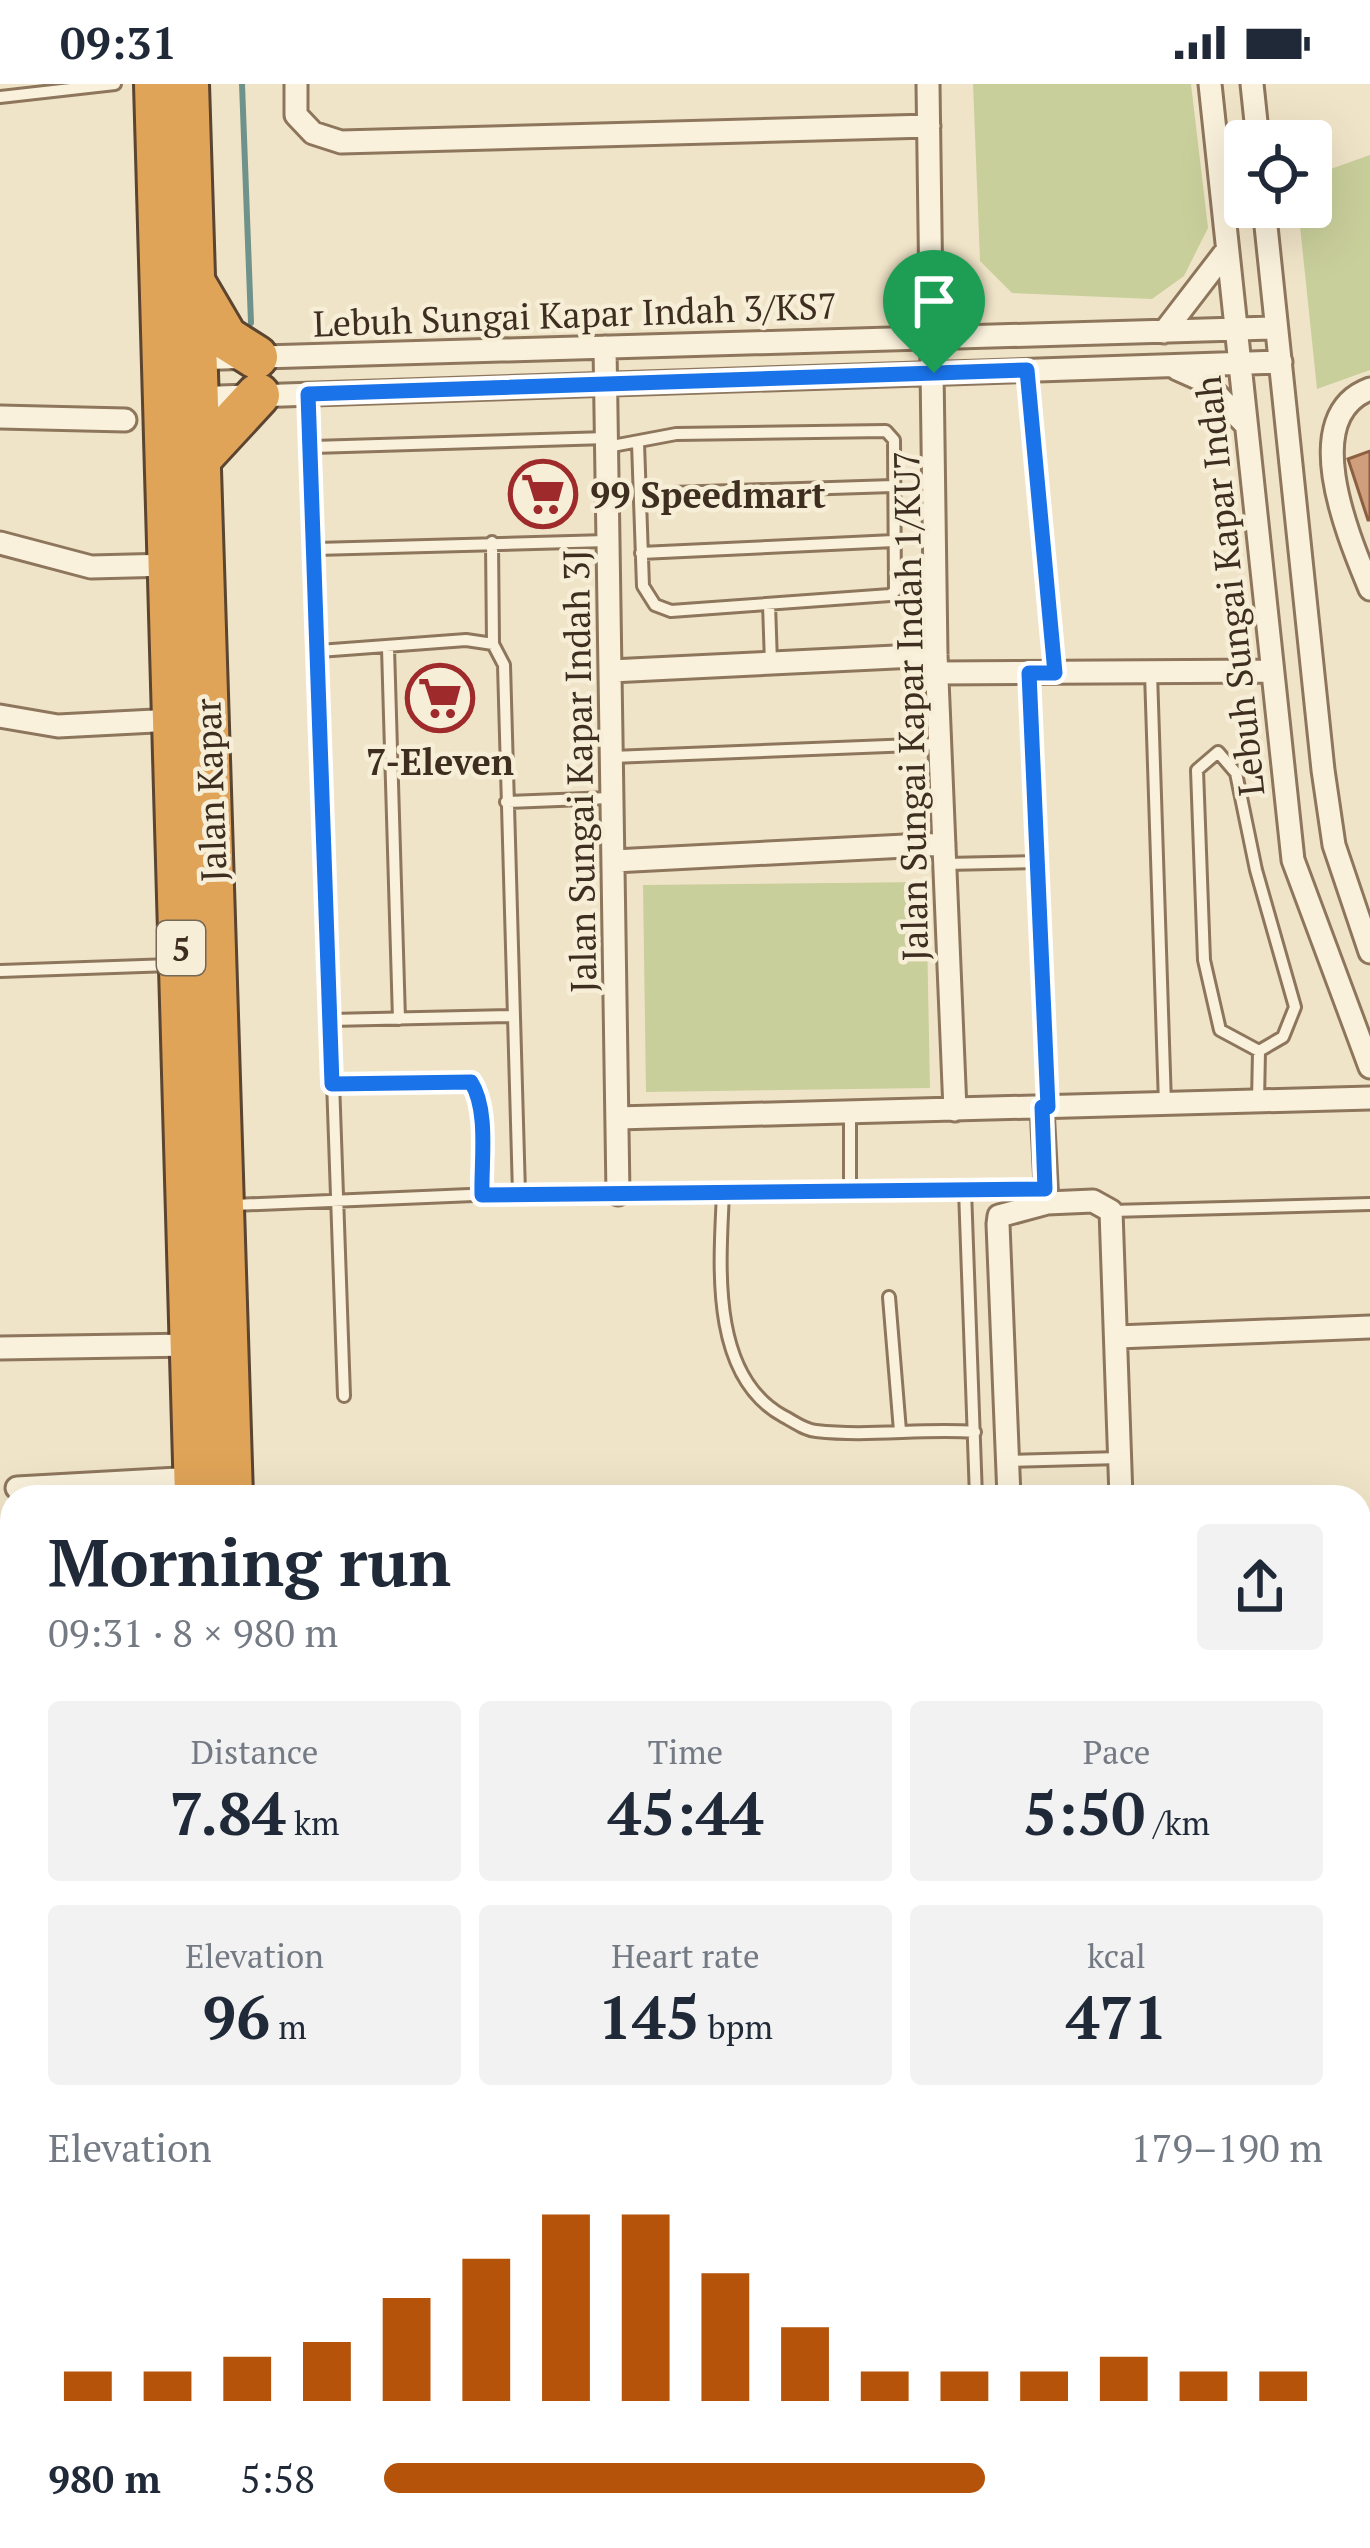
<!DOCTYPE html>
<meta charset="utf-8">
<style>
body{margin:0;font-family:"PT Serif",serif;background:#f2f2f3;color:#1f2937;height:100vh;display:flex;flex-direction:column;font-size:45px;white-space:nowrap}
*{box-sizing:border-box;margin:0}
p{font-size:39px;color:#747a83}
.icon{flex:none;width:66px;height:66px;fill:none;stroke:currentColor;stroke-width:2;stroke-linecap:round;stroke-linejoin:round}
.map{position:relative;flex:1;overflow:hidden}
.sheet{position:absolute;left:0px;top:1401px;width:1371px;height:1065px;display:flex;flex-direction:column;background:#fff;border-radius:36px 36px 0 0;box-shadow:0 12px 48px #0002}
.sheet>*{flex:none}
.fabs{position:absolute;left:1224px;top:36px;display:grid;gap:24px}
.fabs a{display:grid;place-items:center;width:108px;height:108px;border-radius:12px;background:#fff;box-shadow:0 12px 48px #0002;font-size:60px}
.pin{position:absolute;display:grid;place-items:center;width:102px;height:102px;color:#fff;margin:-123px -51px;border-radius:50% 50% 50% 0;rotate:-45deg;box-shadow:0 0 12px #0007}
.pin .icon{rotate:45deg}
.round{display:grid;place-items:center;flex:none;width:126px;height:126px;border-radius:12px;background:#f2f2f3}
.headline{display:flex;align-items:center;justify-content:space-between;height:204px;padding:0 48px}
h1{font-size:66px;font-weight:800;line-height:90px}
.figures{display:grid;grid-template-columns:repeat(3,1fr);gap:18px;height:204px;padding:12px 48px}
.figures div{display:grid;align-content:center;border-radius:12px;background:#f2f2f3;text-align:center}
.figures b{font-size:60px;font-weight:800}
.figures small{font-size:33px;font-weight:400}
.figures p{font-size:33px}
.chart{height:336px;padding:24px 48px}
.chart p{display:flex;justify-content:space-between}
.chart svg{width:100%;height:216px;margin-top:12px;stroke:#b45309;stroke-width:6}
ul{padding:0 48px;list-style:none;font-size:39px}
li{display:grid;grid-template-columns:192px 144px 1fr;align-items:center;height:90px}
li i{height:30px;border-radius:15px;background:#b45309}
.status{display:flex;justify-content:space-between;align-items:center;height:84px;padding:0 60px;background:#fff;direction:ltr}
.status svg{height:33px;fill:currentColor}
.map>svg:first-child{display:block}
.green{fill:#c9cf9b}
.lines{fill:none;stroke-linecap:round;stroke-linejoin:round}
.stream{stroke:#6f938a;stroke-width:6}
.building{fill:#cf9f7d;stroke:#8d5f41;stroke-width:3}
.lane-casing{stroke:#8d765c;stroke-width:16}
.street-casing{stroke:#8d765c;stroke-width:27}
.highway-casing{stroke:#5b4430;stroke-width:48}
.lane{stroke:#faf1dc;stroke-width:10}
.street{stroke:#faf1dc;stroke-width:21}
.highway{stroke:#e0a458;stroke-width:42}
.route-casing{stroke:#fff;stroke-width:24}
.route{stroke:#1a73e8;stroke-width:15}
.labels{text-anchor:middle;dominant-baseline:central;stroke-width:9;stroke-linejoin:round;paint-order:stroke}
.shield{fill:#f7eed8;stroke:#756857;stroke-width:3}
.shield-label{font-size:33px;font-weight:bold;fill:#3d2e20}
.street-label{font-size:36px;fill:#3d2e20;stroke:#f7eed8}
.poi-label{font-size:36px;font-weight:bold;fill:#3d2e20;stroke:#f7eed8;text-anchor:start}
</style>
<div class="status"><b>09:31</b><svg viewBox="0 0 49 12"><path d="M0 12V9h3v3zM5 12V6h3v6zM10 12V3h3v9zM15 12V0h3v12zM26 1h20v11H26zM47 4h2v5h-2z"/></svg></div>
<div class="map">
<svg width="1370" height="2464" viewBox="0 0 1370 2464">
<rect width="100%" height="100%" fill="#f0e4c8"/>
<path class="green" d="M973,0H1191L1208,144L1184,192L1152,215L1012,209L980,177Z
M1370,71V286L1317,305L1298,123H1311V92Z
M926,798L930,1004L646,1008L643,801Z"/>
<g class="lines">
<path class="stream" d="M242,0L251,239"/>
</g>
<path class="building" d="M1370,367V436H1368L1348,375Z"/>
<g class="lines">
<g class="lane-casing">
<path id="lane" d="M0,13L115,0
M1027,286L1055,587
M309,310L344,1312
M313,363L607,354
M607,363L676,350L886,347L894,356L895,507L890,511L671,527L655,521L643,502L638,359
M641,410L893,402
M492,458L493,560
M316,465L607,457
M641,469L894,457
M769,520L771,579
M388,564L399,935
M1029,589L1048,1023
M1151,589L1165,1020
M1218,668L1236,689L1256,786L1295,923L1283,953L1259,967L1220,946L1204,876L1197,686Z
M612,673L938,660
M506,718L610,714
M945,780L1038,778
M0,887L171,881
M330,936L511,932
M332,1000L471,998C489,1026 481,1078 481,1111
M1258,1017L1259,967
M965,1106L976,1413
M850,1108V1028
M519,1109L1045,1105
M723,1109C720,1179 709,1291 783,1332C793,1337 804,1346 816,1347C869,1353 923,1344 975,1348
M234,1121L519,1109L504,581L493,560L466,556L319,567
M1111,1127L1370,1120
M889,1213L900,1347
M1006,1377L1120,1374
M0,2000L12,2001
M0,2042L12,2041
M1359,2270L1370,2266"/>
</g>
<g class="street-casing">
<path id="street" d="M296,0V31L313,49L341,58L929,42
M928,0L936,571L955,1026
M1210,0L1293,776L1370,983
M1252,0L1258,57
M1264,123L1323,686L1334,761L1370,868
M1164,248L1227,166
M605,263L618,1110
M189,275L1276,244
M1177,285L1204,297L1245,340
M1370,305C1296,332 1350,456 1370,505
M190,314L1281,278
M0,333L125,336
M0,459L91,483L170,481
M611,587L936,571
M938,589L1271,587
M0,632L58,642L174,636
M614,777L944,760
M1042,1023L1047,1119L1093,1117L1111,1127L1121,1413
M617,1034L1370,1014
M1117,1253L1370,1243
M0,1264L192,1261
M17,1404L196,1394
M1009,1413L998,1140L999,1132L1047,1119
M0,1532L12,1531
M1359,1645H1370
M1359,1691H1370
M1359,2096H1370
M1359,2134H1370
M0,2178H12
M1245,2454L1249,2464
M719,2464L721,2454
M762,2464L764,2454"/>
</g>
<g class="highway-casing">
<path id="highway" d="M156,0L196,1413
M187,0L231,1413
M195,201L226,254L256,273
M198,376L258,311
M212,2464L213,2454
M251,2464L252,2454"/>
</g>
<use href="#lane" class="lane"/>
<use href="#street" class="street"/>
<use href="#highway" class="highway"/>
</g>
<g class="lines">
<g class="route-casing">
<path id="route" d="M1027,286L1055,589H1029L1048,1023H1042L1045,1105L482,1111C481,1078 489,1026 471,998L332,1000L308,310Z"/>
</g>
<use href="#route" class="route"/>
</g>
<defs>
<g id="supermarket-ring" transform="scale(3.45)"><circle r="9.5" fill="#f7eed8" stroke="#9e2a2b" stroke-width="1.5"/><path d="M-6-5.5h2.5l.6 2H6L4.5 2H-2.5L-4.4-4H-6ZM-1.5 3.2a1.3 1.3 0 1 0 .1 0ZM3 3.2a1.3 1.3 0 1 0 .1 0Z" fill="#9e2a2b"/></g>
</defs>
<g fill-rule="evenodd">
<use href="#supermarket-ring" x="543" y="410"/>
<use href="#supermarket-ring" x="440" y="614"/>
</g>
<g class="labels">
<rect class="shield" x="157" y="837" width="48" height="54" rx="9"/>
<g class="shield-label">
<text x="181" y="864">5</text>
</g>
<g class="street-label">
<text transform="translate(575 230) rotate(-2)">Lebuh Sungai Kapar Indah 3/KS7</text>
<text transform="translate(1229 502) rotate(-96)">Lebuh Sungai Kapar Indah</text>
<text transform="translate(910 622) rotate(-91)">Jalan Sungai Kapar Indah 1/KU7</text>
<text transform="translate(579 687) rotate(-91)">Jalan Sungai Kapar Indah 3J</text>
<text transform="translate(210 706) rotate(-92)">Jalan Kapar</text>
</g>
<g class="poi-label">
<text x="590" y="410">99 Speedmart</text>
<text x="440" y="677" text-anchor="middle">7-Eleven</text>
</g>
</g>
</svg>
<div class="fabs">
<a><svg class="icon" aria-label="locate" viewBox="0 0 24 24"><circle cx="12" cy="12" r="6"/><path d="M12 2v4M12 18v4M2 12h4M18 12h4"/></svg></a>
</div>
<div class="pin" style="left:934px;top:289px;background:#1e9e55"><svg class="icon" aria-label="arrive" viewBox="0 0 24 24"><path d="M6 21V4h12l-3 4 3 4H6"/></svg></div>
<section class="sheet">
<div class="headline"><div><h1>Morning run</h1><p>09:31 · 8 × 980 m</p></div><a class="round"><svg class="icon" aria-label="share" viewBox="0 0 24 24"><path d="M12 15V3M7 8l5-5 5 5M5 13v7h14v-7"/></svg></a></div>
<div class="figures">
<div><p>Distance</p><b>7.84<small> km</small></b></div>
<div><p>Time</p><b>45:44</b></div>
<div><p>Pace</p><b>5:50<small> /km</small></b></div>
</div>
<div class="figures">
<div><p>Elevation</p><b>96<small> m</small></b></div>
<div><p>Heart rate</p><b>145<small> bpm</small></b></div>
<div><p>kcal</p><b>471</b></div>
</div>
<div class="chart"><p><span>Elevation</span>179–190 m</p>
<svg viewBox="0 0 160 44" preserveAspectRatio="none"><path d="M5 44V38M15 44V38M25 44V35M35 44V32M45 44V23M55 44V15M65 44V6M75 44V6M85 44V18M95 44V29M105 44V38M115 44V38M125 44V38M135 44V35M145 44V38M155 44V38"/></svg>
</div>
<ul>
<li><b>980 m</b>5:58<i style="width:64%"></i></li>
</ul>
</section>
</div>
